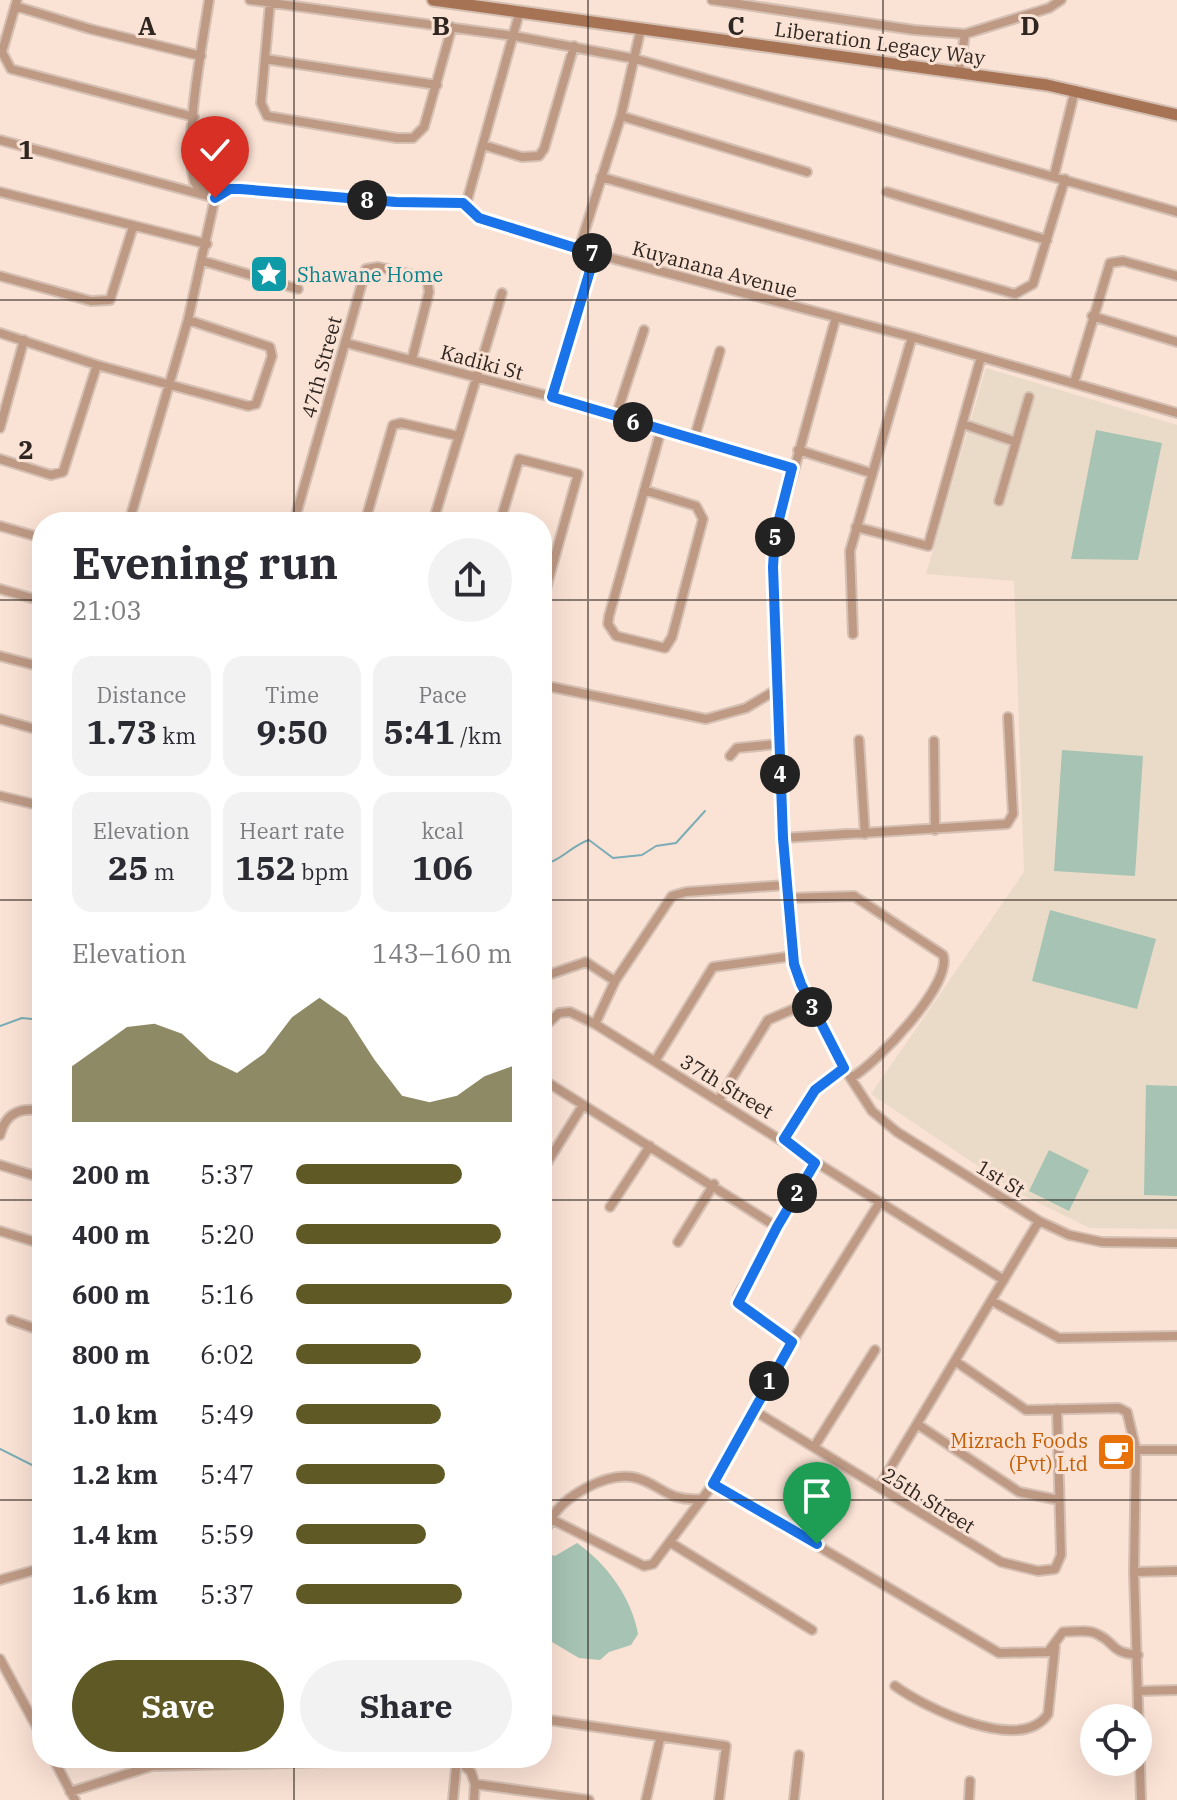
<!DOCTYPE html>
<meta charset="utf-8">
<style>
body{margin:0;font-family:"IBM Plex Serif",serif;background:#f2f2f3;color:#2b2b33;height:100vh;display:flex;flex-direction:column;font-size:30px;white-space:nowrap}
*{box-sizing:border-box;margin:0}
p{font-size:26px;color:#7c7c81}
.icon{flex:none;width:44px;height:44px;fill:none;stroke:currentColor;stroke-width:2;stroke-linecap:round;stroke-linejoin:round}
.map{position:relative;flex:1;overflow:hidden}
.panel{position:absolute;left:32px;top:512px;width:520px;height:1256px;display:flex;flex-direction:column;background:#fff;border-radius:32px;box-shadow:0 8px 32px #0002}
.panel>*{flex:none}
.buttons{position:absolute;left:1080px;top:1704px;display:grid;gap:16px}
.buttons a{display:grid;place-items:center;width:72px;height:72px;border-radius:50%;background:#fff;box-shadow:0 8px 32px #0002;font-size:40px}
.pin{position:absolute;display:grid;place-items:center;width:68px;height:68px;color:#fff;margin:-82px -34px;border-radius:50% 50% 50% 0;rotate:-45deg;box-shadow:0 0 8px #0007}
.pin .icon{rotate:45deg}
.km{position:absolute;width:40px;height:40px;margin:-20px;border-radius:50%;background:#222;color:#fff;font-size:22px;line-height:40px;text-align:center}
.round{display:grid;place-items:center;flex:none;width:84px;height:84px;border-radius:42px;background:#f2f2f3}
.headline{display:flex;align-items:center;justify-content:space-between;height:136px;padding:0 40px}
h1{font-size:44px;font-weight:800;line-height:60px}
.stats{display:grid;grid-template-columns:repeat(3,1fr);gap:12px;height:136px;padding:8px 40px}
.stats div{display:grid;align-content:center;border-radius:20px;background:#f2f2f3;text-align:center}
.stats b{font-size:34px;font-weight:800}
.stats small{font-size:22px;font-weight:400}
.stats p{font-size:22px}
.chart{height:224px;padding:16px 40px}
.chart p{display:flex;justify-content:space-between}
.chart svg{width:100%;height:144px;margin-top:8px;fill:#5f5925;opacity:.7}
.cta{display:flex;gap:16px;margin-top:auto;padding:16px 40px}
.cta a{flex:1;height:92px;border-radius:48px;background:#5f5925;color:#fff;font-size:32px;font-weight:800;line-height:92px;text-align:center}
.cta a+a{background:#f2f2f3;color:#2b2b33}
ul{padding:0 40px;list-style:none;font-size:26px}
li{display:grid;grid-template-columns:128px 96px 1fr;align-items:center;height:60px}
li i{height:20px;border-radius:10px;background:#5f5925}
.map>svg:first-child{display:block}
.education{fill:#eadbc8}
.green{fill:#a6c3b3}
.lines{fill:none;stroke-linecap:round;stroke-linejoin:round}
.stream{stroke:#7aadb7;stroke-width:2}
.minor-casing{stroke:#d5c0b4;stroke-width:12}
.secondary-casing{stroke:#d5c0b4;stroke-width:15}
.minor{stroke:#be9a85;stroke-width:8}
.secondary{stroke:#a77355;stroke-width:11}
.route-casing{stroke:#fff;stroke-width:16}
.route{stroke:#1a73e8;stroke-width:10}
.grid{fill:none;stroke:#2f2621;stroke-width:2;stroke-opacity:0.55}
.labels{text-anchor:middle;dominant-baseline:central;stroke-width:6;stroke-linejoin:round;paint-order:stroke}
.street-label{font-size:20px;fill:#2f2621;stroke:#fae2d4}
.culture-label{font-size:20px;fill:#0d838f;stroke:#fae2d4;text-anchor:start}
.food-label{font-size:20px;fill:#c56008;stroke:#fae2d4;text-anchor:end}
.grid-label{font-size:26px;text-anchor:middle;font-weight:bold;fill:#2f2621;stroke:#fae2d4;stroke-width:6;stroke-linejoin:round;paint-order:stroke}
</style>
<div class="map">
<svg width="1177" height="1800" viewBox="0 0 1177 1800">
<rect width="100%" height="100%" fill="#fae2d4"/>
<path class="education" d="M986,368L1177,425V1229L1090,1228L1018,1193L871,1094L1024,872L1014,581L926,574Z"/>
<path class="green" d="M1096,430L1162,443L1138,560L1071,559Z
M1062,750L1143,756L1135,876L1054,871Z
M1050,910L1156,939L1137,1009L1032,981Z
M1146,1085L1177,1086V1196L1144,1195Z
M1049,1150L1089,1170L1069,1211L1029,1191Z
M577,1543C606,1563 632,1598 638,1634L631,1645L609,1652L600,1660L579,1658L552,1642L542,1645V1552L555,1556Z"/>
<g class="lines">
<path class="stream" d="M542,864C559,863 572,845 589,840L613,858L642,855L656,846L676,843L705,811
M0,1026L22,1018L42,1020
M0,1449L42,1470"/>
<g class="minor-casing">
<path id="minor" d="M17,0L2,52L11,69L194,117
M250,0L514,36L636,59L1177,212
M712,0L914,30L965,34
M270,3L261,103L267,116L397,138H413L424,127L452,27
M15,6L90,29L201,56
M265,59L437,85
M959,72L965,34L1049,8L1061,0
M621,116L807,172
M0,140L215,198
M483,145L522,157L539,156L544,149L574,46
M1054,176L1075,90
M601,177L1015,294L1033,284L1065,179
M204,191C198,187 194,185 193,177C185,132 202,47 209,0
M0,192L207,244
M887,192L1047,240
M215,198L230,189H240L396,202L463,203L479,218L595,254L912,337L1177,413
M463,203L467,201L519,14
M579,249L621,116L641,28
M203,261L298,289
M0,276L91,301L110,300L133,227
M1092,316L1177,342
M836,317L773,547L783,838L796,973L844,1068L872,1111L897,1132L1039,1221L1069,1235L1102,1242L1177,1243
M0,333L97,365L248,406L256,404L272,356L270,347L188,320
M346,343L552,397L792,468
M1074,383L1110,263L1123,261L1177,276
M552,397L595,254
M616,416L644,330
M963,424L1016,442
M0,428L24,340
M694,439L720,351
M798,450L871,473
M0,459L51,475L63,472L97,365
M644,490L696,506L703,519L672,637L665,648L616,636L608,624L609,616L661,430
M999,501L1029,397
M129,522L188,320L215,198
M294,522L366,269L378,267L427,278L429,292L412,359
M365,522L393,425L401,423L458,436
M433,522L502,293
M500,522L519,459L578,474L542,603
M0,526L42,538
M856,527L928,546L981,357
M0,589L42,601
M853,634L850,551L912,337
M0,656L42,667
M542,685L706,719L746,708L776,690
M0,719L42,731
M859,740L865,834
M934,741L935,830
M730,756L737,748L778,744
M0,796L42,806
M783,838L1007,824L1013,814L1008,717
M787,898L854,896L943,955C953,984 876,1064 851,1078
M542,977L586,962L615,981
M595,1024L615,981L672,896L686,892L786,885
M542,1029L559,1013L570,1012L595,1024L1004,1280
M655,1061L713,967L793,956
M542,1079L777,1227
M718,1101L768,1020L810,1002
M0,1135C6,1112 21,1107 42,1111
M784,1139L815,1090L844,1068
M0,1165L42,1178
M542,1171L583,1105
M610,1207L650,1146
M0,1231L42,1244
M678,1242L714,1184
M992,1301L1059,1338L1177,1336
M11,1320L42,1331
M792,1342L742,1308L738,1296L815,1163
M955,1361L1026,1410L1119,1408L1127,1412L1136,1450L1134,1572L1141,1800
M753,1410L1001,1562L1038,1571L1055,1569L1061,1555L1057,1409
M917,1424L1019,1492L1059,1500
M814,1447L875,1350
M1136,1450H1177
M713,1484L999,1653L1048,1652L1063,1632C1074,1632 1088,1629 1097,1634C1118,1644 1108,1652 1138,1655
M879,1487L1039,1221
M542,1515L551,1519C564,1496 605,1473 632,1477C660,1482 664,1502 702,1499
M542,1538L551,1519L644,1566L653,1564L711,1487L792,1342L880,1202
M671,1543L812,1630
M1134,1572L1177,1571
M0,1580L42,1568
M0,1659L42,1737
M895,1686C924,1707 1020,1755 1048,1714L1055,1647
M1139,1691L1177,1690
M542,1719L726,1746L719,1800
M53,1758L75,1800
M70,1792L152,1766L457,1759L471,1772L475,1784L589,1800
M453,1800L457,1758
M474,1800L475,1784
M646,1800L660,1739
M794,1800L799,1755
M969,1800L970,1781"/>
</g>
<g class="secondary-casing">
<path id="secondary" d="M433,0L1047,85L1177,115"/>
</g>
<use href="#minor" class="minor"/>
<use href="#secondary" class="secondary"/>
</g>
<g class="lines">
<g class="route-casing">
<path id="route" d="M215,198L230,189H240L396,202L463,203L479,218L595,254L552,397L792,468L775,535L773,567L783,838L794,964L801,984L844,1068L815,1090L784,1139L815,1163L777,1227L738,1303L792,1342L713,1484L817,1544"/>
</g>
<use href="#route" class="route"/>
</g>
<path class="grid" d="M294,0V522M588,0V1800M883,0V1800M0,300H1177M0,600H42M542,600H1177M0,900H42M542,900H1177M0,1200H42M542,1200H1177M0,1500H42M542,1500H1177M294,1758V1800"/>
<defs>
<g id="sight-square" transform="scale(2)"><rect x="-9" y="-9" width="18" height="18" rx="4" fill="#0f9aa8" stroke="#fae2d4"/><path d="M0-6L1.8-2.2L6-1.7L2.9 1.2L3.7 5.4L0 3.3L-3.7 5.4L-2.9 1.2L-6-1.7L-1.8-2.2Z" fill="#fff"/></g>
<g id="cafe-square" transform="scale(2)"><rect x="-9" y="-9" width="18" height="18" rx="4" fill="#e8710a" stroke="#fae2d4"/><path d="M-5.5-4.5H6V0H3Q3 3.5 0 3.5H-2.5Q-5.5 3.5-5.5 0ZM3-3.2v2h1.7v-2ZM-6 4.5H4V6H-6Z" fill="#fff"/></g>
</defs>
<g fill-rule="evenodd">
<use href="#sight-square" x="269" y="274"/>
<use href="#cafe-square" x="1116" y="1452"/>
</g>
<g class="labels">
<g class="street-label">
<text transform="translate(880 43) rotate(8)">Liberation Legacy Way</text>
<text transform="translate(715 269) rotate(15)">Kuyanana Avenue</text>
<text transform="translate(482 362) rotate(15)">Kadiki St</text>
<text transform="translate(321 367) rotate(-75)">47th Street</text>
<text transform="translate(727 1086) rotate(31)">37th Street</text>
<text transform="translate(1001 1178) rotate(31)">1st St</text>
<text transform="translate(929 1500) rotate(32)">25th Street</text>
</g>
<g class="culture-label">
<text x="297" y="274">Shawane Home</text>
</g>
<g class="food-label">
<text x="1088" y="1440">Mizrach Foods<tspan x="1088" dy="23">(Pvt) Ltd</tspan></text>
</g>
</g>
<g class="grid-label">
<text x="147" y="35">A</text>
<text x="441" y="35">B</text>
<text x="736" y="35">C</text>
<text x="1030" y="35">D</text>
<text x="26" y="159">1</text>
<text x="26" y="459">2</text>
</g>
</svg>
<div class="buttons">
<a><svg class="icon" aria-label="locate" viewBox="0 0 24 24"><circle cx="12" cy="12" r="6"/><path d="M12 2v4M12 18v4M2 12h4M18 12h4"/></svg></a>
</div>
<div class="pin" style="left:817px;top:1544px;background:#1e9e55"><svg class="icon" aria-label="arrive" viewBox="0 0 24 24"><path d="M6 21V4h12l-3 4 3 4H6"/></svg></div>
<div class="pin" style="left:215px;top:198px;background:#d93025"><svg class="icon" aria-label="check" viewBox="0 0 24 24"><path d="M5 12l5 5 9-10"/></svg></div>
<b class="km" style="left:769px;top:1381px">1</b>
<b class="km" style="left:797px;top:1193px">2</b>
<b class="km" style="left:812px;top:1007px">3</b>
<b class="km" style="left:780px;top:774px">4</b>
<b class="km" style="left:775px;top:537px">5</b>
<b class="km" style="left:633px;top:422px">6</b>
<b class="km" style="left:592px;top:253px">7</b>
<b class="km" style="left:367px;top:200px">8</b>
<section class="panel">
<div class="headline"><div><h1>Evening run</h1><p>21:03</p></div><a class="round"><svg class="icon" aria-label="share" viewBox="0 0 24 24"><path d="M12 15V3M7 8l5-5 5 5M5 13v7h14v-7"/></svg></a></div>
<div class="stats">
<div><p>Distance</p><b>1.73<small> km</small></b></div>
<div><p>Time</p><b>9:50</b></div>
<div><p>Pace</p><b>5:41<small> /km</small></b></div>
</div>
<div class="stats">
<div><p>Elevation</p><b>25<small> m</small></b></div>
<div><p>Heart rate</p><b>152<small> bpm</small></b></div>
<div><p>kcal</p><b>106</b></div>
</div>
<div class="chart"><p><span>Elevation</span>143–160 m</p>
<svg viewBox="0 0 160 44" preserveAspectRatio="none"><path d="M0 44V27L10 21L20 15L30 14L40 17L50 25L60 29L70 23L80 12L90 6L100 12L110 25L120 36L130 38L140 36L150 30L160 27V44z"/></svg>
</div>
<ul>
<li><b>200 m</b>5:37<i style="width:77%"></i></li>
<li><b>400 m</b>5:20<i style="width:95%"></i></li>
<li><b>600 m</b>5:16<i style="width:100%"></i></li>
<li><b>800 m</b>6:02<i style="width:58%"></i></li>
<li><b>1.0 km</b>5:49<i style="width:67%"></i></li>
<li><b>1.2 km</b>5:47<i style="width:69%"></i></li>
<li><b>1.4 km</b>5:59<i style="width:60%"></i></li>
<li><b>1.6 km</b>5:37<i style="width:77%"></i></li>
</ul>
<div class="cta"><a>Save</a><a>Share</a></div>
</section>
</div>
